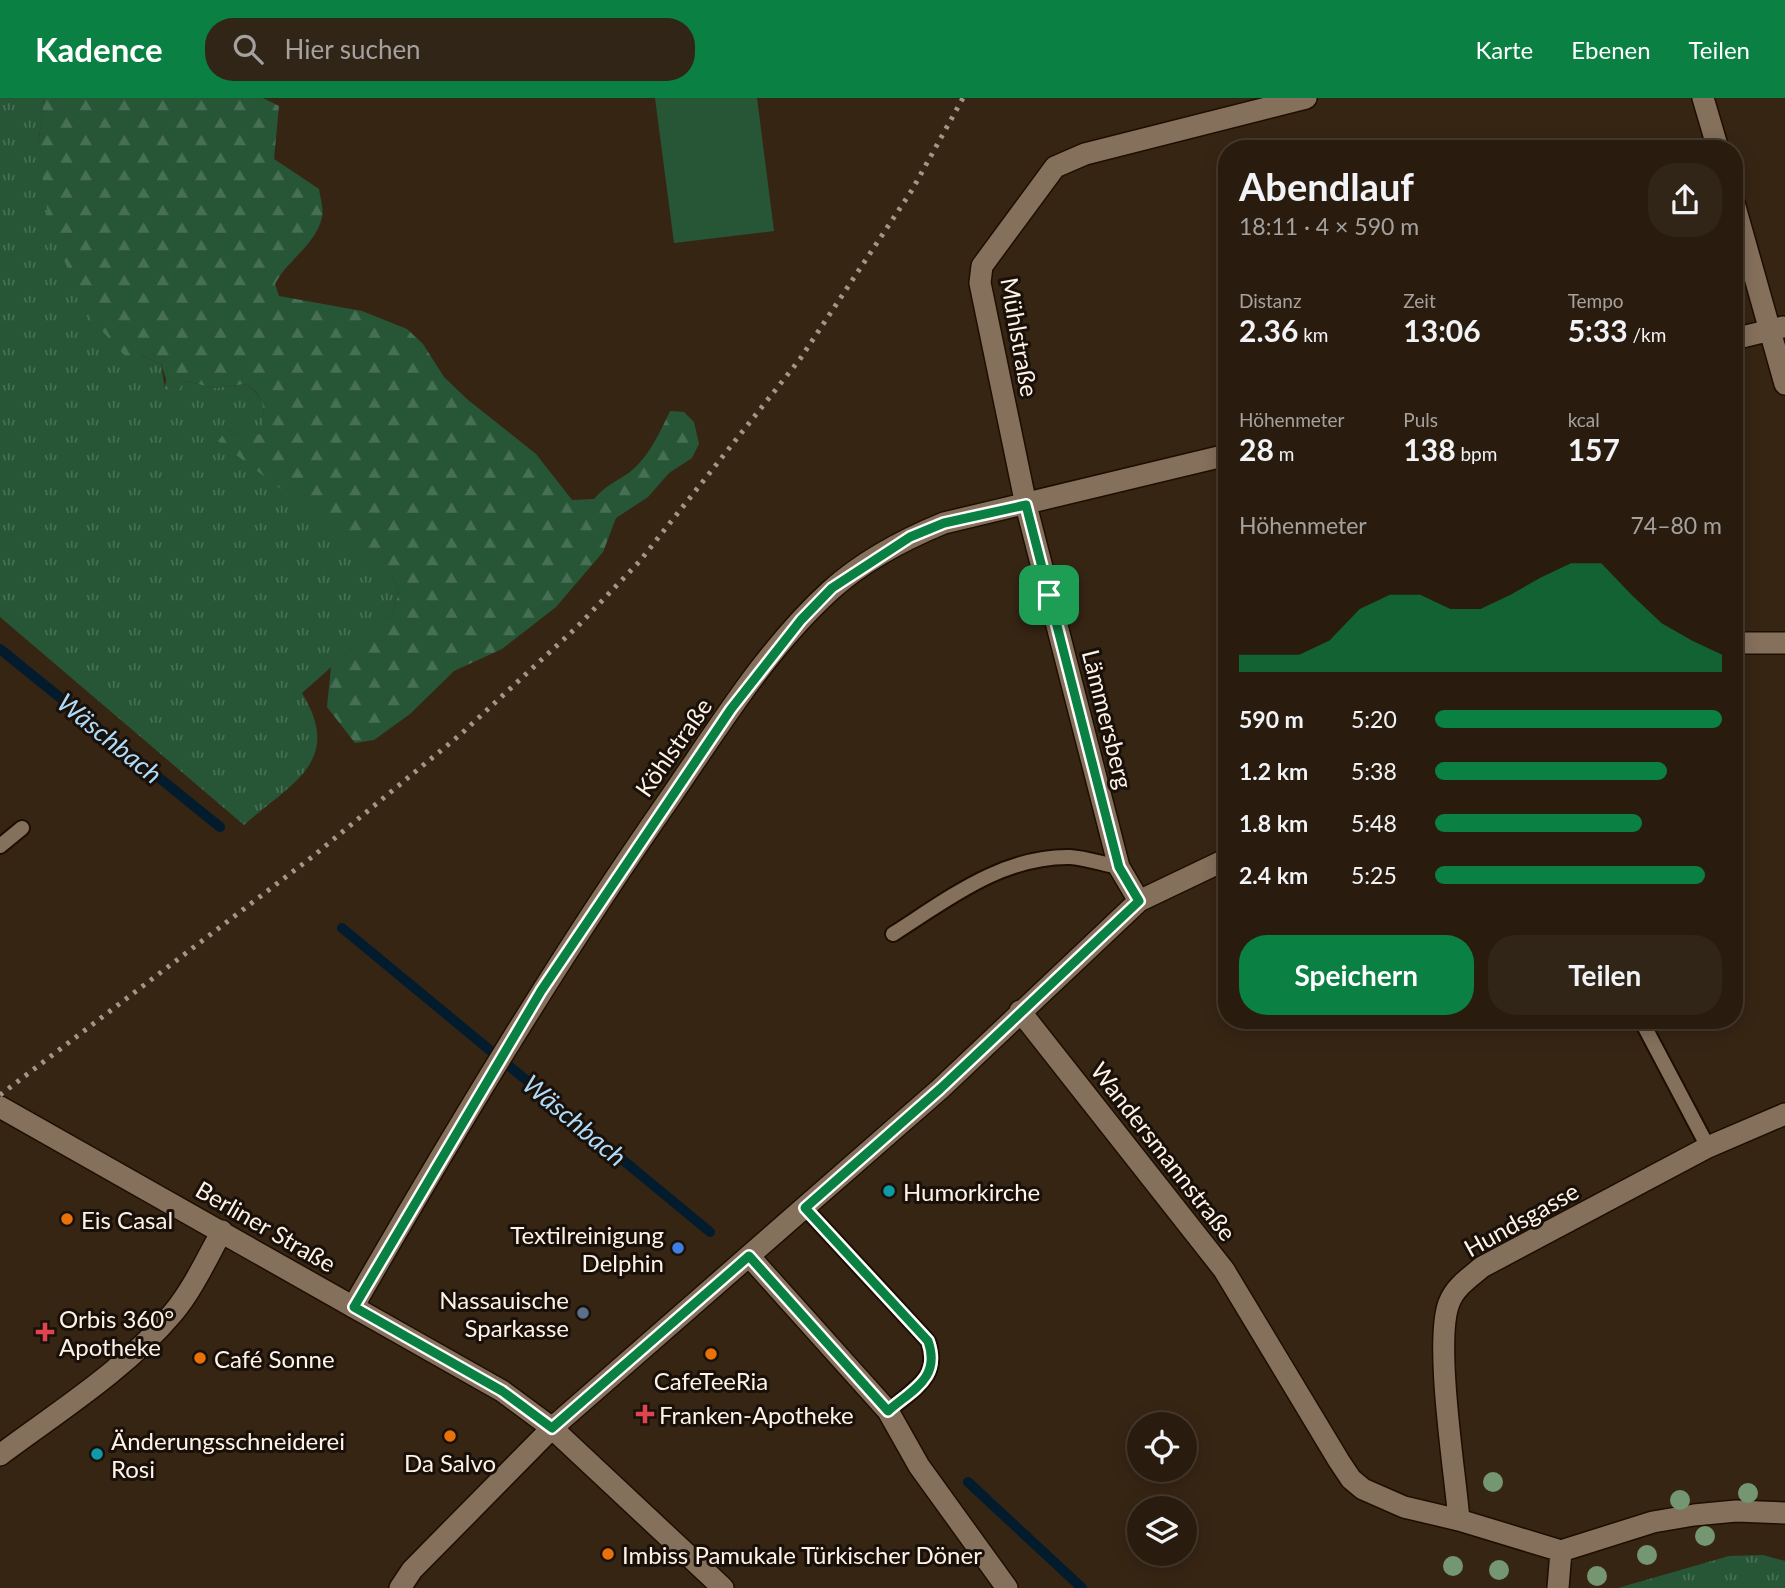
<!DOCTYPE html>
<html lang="de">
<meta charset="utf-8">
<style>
body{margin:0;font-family:Lato,sans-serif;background:#312518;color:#f1f3f6;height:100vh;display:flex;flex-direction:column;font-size:26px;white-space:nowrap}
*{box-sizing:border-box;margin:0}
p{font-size:23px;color:#a5a19e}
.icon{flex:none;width:38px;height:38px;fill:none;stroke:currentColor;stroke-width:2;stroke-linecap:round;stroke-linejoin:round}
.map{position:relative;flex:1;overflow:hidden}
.sheet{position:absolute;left:1218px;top:42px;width:525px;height:889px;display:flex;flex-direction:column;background:#291c0f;border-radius:28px;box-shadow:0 4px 18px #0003,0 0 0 2px #453a2f}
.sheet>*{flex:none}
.controls{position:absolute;left:1127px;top:1314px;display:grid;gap:14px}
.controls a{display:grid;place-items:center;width:70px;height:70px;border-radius:50%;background:#291c0f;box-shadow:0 4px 18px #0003,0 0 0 2px #453a2f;font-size:35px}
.pin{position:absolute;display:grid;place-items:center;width:60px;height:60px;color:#fff;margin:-30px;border-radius:14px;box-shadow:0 4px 10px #0006}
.round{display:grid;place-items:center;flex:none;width:74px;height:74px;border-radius:28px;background:#312518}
.summary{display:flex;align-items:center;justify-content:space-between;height:119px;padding:0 21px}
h1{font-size:38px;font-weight:700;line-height:52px}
.stats{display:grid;grid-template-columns:repeat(3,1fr);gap:10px;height:119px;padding:7px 21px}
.stats div{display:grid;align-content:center}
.stats b{font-size:30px;font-weight:700}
.stats small{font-size:19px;font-weight:400}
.stats p{font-size:19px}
.chart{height:196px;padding:14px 21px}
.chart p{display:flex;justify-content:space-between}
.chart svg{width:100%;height:126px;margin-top:7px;fill:#0b8043;opacity:.7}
.primary-button{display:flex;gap:14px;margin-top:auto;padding:14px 21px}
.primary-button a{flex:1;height:80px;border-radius:28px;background:#0b8043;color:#fff;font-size:28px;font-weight:700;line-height:80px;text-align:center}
.primary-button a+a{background:#312518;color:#f1f3f6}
ul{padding:0 21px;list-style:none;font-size:23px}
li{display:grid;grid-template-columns:112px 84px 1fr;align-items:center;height:52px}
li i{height:18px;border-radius:9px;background:#0b8043}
header{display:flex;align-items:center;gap:42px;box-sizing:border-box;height:98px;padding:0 35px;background:#0b8043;color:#fff}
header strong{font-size:33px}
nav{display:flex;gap:38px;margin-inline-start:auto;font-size:24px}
.search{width:490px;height:63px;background:#312518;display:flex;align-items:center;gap:18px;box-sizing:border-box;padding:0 24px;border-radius:28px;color:#a5a19e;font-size:26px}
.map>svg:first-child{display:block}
.grass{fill:url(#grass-tufts)}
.forest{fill:url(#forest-firs)}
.garden{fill:#275637}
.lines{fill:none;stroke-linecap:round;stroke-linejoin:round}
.stream{stroke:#021c2d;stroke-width:10}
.service-casing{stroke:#1e0e01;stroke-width:18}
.minor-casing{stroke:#1e0e01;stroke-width:24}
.tertiary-casing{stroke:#1e0e01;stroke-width:24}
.service{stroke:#85705c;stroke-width:14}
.minor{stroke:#85705c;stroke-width:21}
.tertiary{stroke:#85705c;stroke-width:21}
.rail{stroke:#a49587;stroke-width:5;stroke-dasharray:3.5 7;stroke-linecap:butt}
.tree{fill:#749670}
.route-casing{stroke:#fff;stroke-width:14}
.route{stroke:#0b8043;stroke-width:9}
.culture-dot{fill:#0f9aa8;stroke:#181009;stroke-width:2.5}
.food-dot{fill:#e8710a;stroke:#181009;stroke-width:2.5}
.shop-dot{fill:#3f7fe0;stroke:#181009;stroke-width:2.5}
.service-dot{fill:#5c6f8a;stroke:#181009;stroke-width:2.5}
.health-dot{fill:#e0444e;stroke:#181009;stroke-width:2.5}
.labels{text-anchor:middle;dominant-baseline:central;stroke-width:6;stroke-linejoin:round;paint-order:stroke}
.street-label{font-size:24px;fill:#fff2e7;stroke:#181009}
.poi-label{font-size:24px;fill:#fff2e7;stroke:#181009;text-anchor:start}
.water-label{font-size:26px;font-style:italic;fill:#afdbfa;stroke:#181009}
</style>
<header>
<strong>Kadence</strong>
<div class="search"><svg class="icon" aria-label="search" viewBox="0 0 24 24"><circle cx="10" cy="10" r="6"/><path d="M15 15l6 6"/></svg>Hier suchen</div>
<nav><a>Karte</a><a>Ebenen</a><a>Teilen</a></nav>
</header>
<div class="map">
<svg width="1785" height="1490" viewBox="0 0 1785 1490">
<defs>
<pattern id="grass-tufts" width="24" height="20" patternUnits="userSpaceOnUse" patternTransform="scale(1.75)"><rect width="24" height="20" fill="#275637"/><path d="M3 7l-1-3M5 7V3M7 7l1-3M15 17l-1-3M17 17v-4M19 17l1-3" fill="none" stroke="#476f54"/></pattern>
<pattern id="forest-firs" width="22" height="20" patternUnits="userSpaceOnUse" patternTransform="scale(1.75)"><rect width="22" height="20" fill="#275637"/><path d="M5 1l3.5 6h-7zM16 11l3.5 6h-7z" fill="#476f54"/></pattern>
</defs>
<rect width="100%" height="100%" fill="#372514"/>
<path class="grass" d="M0,0H44L38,49L141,257L161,266L165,291L185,283L214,290L246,286C266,300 265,314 263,337H242L227,332L392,476L399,495L392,515L302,595C344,664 291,685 244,727L0,519Z
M1763,1457L1785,1463V1490H1618L1729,1458Z"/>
<path class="forest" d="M44,0H263L279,8L274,61L319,91C320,99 324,111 322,119C316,147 287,162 275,186L279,198L362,213L407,231L423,246L444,279L468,302L536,356L572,402L594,401C605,388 617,383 630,374C649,359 660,334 670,313L684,314L694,324L699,346L692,360L669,375L648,399L616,420L603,454L556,509L502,551L454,573L410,616L374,642L355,645L327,609L331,569L392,515L399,495L392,476L218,343L227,332L242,337L262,336C265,314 266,299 246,286L214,290L185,283L178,293L165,291L166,281L161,266L141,257L127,260L92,222L50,132L38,49Z"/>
<path class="garden" d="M655,0H757L774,133L674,145Z"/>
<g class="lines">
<path class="stream" d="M0,551L220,729
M342,830L710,1134
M968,1384L1082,1490"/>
<g class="service-casing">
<path id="service" d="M0,748L22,730
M893,836C948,801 1002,758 1070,759C1086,760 1103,766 1119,769
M1641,922L1708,1049
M805,1110L928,1243C941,1280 913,1291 888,1313"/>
</g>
<g class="minor-casing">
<path id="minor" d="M1703,0L1718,51
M1734,105L1785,286
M1734,241L1783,229
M1734,545H1785
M1139,803L1119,769L1026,407L980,185L982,168L1055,69L1085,56L1306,0
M1020,913L1224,1172L1339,1363L1351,1381L1363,1391L1404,1409L1459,1422L1561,1453L1653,1424L1694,1417L1736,1413L1785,1415
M749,1158L888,1313L919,1368L1007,1490
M353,1209C454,1034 557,862 672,697C720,627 768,549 831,492C862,464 905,441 944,425L1227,357
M0,1357C59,1313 125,1272 173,1215C193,1191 207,1160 222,1133
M1459,1422C1455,1374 1434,1244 1449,1205C1455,1189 1469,1180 1482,1169L1708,1049L1785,1016
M400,1490L412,1472L552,1330L940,991L1139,803L1227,761
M1558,1490L1561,1453"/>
</g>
<g class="tertiary-casing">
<path id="tertiary" d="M0,1009L502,1293L552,1330L723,1490"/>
</g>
<use href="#service" class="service"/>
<use href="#minor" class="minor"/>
<use href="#tertiary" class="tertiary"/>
<path class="rail" d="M0,997L312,759L461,636L577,529L639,464L800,261L912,92L963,0"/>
</g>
<g class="tree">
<circle cx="1493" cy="1384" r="10"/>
<circle cx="1748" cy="1395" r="10"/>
<circle cx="1680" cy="1402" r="10"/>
<circle cx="1705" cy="1438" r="10"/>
<circle cx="1647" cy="1457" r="10"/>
<circle cx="1453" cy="1468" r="10"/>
<circle cx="1499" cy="1472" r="10"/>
<circle cx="1597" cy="1478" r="10"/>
</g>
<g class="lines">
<g class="route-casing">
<path id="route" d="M1026,407L1119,769L1139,803L940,991L805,1110L928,1243C941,1280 913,1291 888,1313L749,1158L552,1330L502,1293L354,1209L541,893L731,611L801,522L832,490L910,439L944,425Z"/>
</g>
<use href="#route" class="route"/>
</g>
<g class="culture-dot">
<circle cx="889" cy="1093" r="7"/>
<circle cx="97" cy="1356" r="7"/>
</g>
<g class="food-dot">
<circle cx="67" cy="1121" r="7"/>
<circle cx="711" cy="1256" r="7"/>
<circle cx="200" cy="1260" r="7"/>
<circle cx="450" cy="1338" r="7"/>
<circle cx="608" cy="1456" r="7"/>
</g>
<circle class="shop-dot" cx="678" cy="1150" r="7"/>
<circle class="service-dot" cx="583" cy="1215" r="7"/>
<g class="health-dot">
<path d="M41.5 1223.5h7v7h7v7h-7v7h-7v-7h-7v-7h7z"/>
<path d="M641.5 1305.5h7v7h7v7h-7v7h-7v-7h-7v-7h7z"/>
</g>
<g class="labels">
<g class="street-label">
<text transform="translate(1020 239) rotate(80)">Mühlstraße</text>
<text transform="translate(1108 621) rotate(76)">Lämmersberg</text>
<text transform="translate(673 649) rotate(-55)">Köhlstraße</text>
<text transform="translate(1164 1053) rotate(52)">Wandersmannstraße</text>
<text transform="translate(1521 1121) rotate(-29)">Hundsgasse</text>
<text transform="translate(266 1128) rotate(30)">Berliner Straße</text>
</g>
<g class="poi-label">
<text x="903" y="1093">Humorkirche</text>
<text x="81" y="1121">Eis Casal</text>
<text x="664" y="1136" text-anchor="end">Textilreinigung<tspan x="664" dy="28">Delphin</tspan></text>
<text x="569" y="1201" text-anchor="end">Nassauische<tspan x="569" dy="28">Sparkasse</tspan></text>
<text x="59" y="1220">Orbis 360°<tspan x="59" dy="28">Apotheke</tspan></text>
<text x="214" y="1260">Café Sonne</text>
<text x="711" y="1282" text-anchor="middle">CafeTeeRia</text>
<text x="659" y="1316">Franken-Apotheke</text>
<text x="111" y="1342">Änderungsschneiderei<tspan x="111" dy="28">Rosi</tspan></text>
<text x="450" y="1364" text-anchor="middle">Da Salvo</text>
<text x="622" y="1456">Imbiss Pamukale Türkischer Döner</text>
</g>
<g class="water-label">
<text transform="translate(110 640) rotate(39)">Wäschbach</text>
<text transform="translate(575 1022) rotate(40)">Wäschbach</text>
</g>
</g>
</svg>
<div class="controls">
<a><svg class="icon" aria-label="locate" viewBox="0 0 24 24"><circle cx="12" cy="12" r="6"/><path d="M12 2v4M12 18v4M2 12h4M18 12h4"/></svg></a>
<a><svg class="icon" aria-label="layers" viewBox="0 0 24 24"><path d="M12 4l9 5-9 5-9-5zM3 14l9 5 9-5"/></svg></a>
</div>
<div class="pin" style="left:1049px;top:497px;background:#1e9e55"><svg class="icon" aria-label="arrive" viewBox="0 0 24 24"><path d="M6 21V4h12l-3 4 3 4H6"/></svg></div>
<section class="sheet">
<div class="summary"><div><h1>Abendlauf</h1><p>18:11 · 4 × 590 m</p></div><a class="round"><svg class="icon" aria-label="share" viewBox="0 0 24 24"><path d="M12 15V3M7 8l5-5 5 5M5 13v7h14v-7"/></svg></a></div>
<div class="stats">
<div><p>Distanz</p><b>2.36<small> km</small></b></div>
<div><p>Zeit</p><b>13:06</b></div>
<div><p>Tempo</p><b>5:33<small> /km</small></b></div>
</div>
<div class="stats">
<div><p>Höhenmeter</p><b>28<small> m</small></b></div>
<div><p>Puls</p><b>138<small> bpm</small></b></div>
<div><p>kcal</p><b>157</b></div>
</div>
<div class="chart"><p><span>Höhenmeter</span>74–80 m</p>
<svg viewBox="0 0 160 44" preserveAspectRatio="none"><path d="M0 44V38L10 38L20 38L30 33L40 22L50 17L60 17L70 22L80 22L90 17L100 11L110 6L120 6L130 17L140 27L150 33L160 38V44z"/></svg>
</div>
<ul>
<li><b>590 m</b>5:20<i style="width:100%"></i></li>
<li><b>1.2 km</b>5:38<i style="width:81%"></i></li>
<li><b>1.8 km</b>5:48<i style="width:72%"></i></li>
<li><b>2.4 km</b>5:25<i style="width:94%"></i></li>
</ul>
<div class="primary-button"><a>Speichern</a><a>Teilen</a></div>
</section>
</div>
